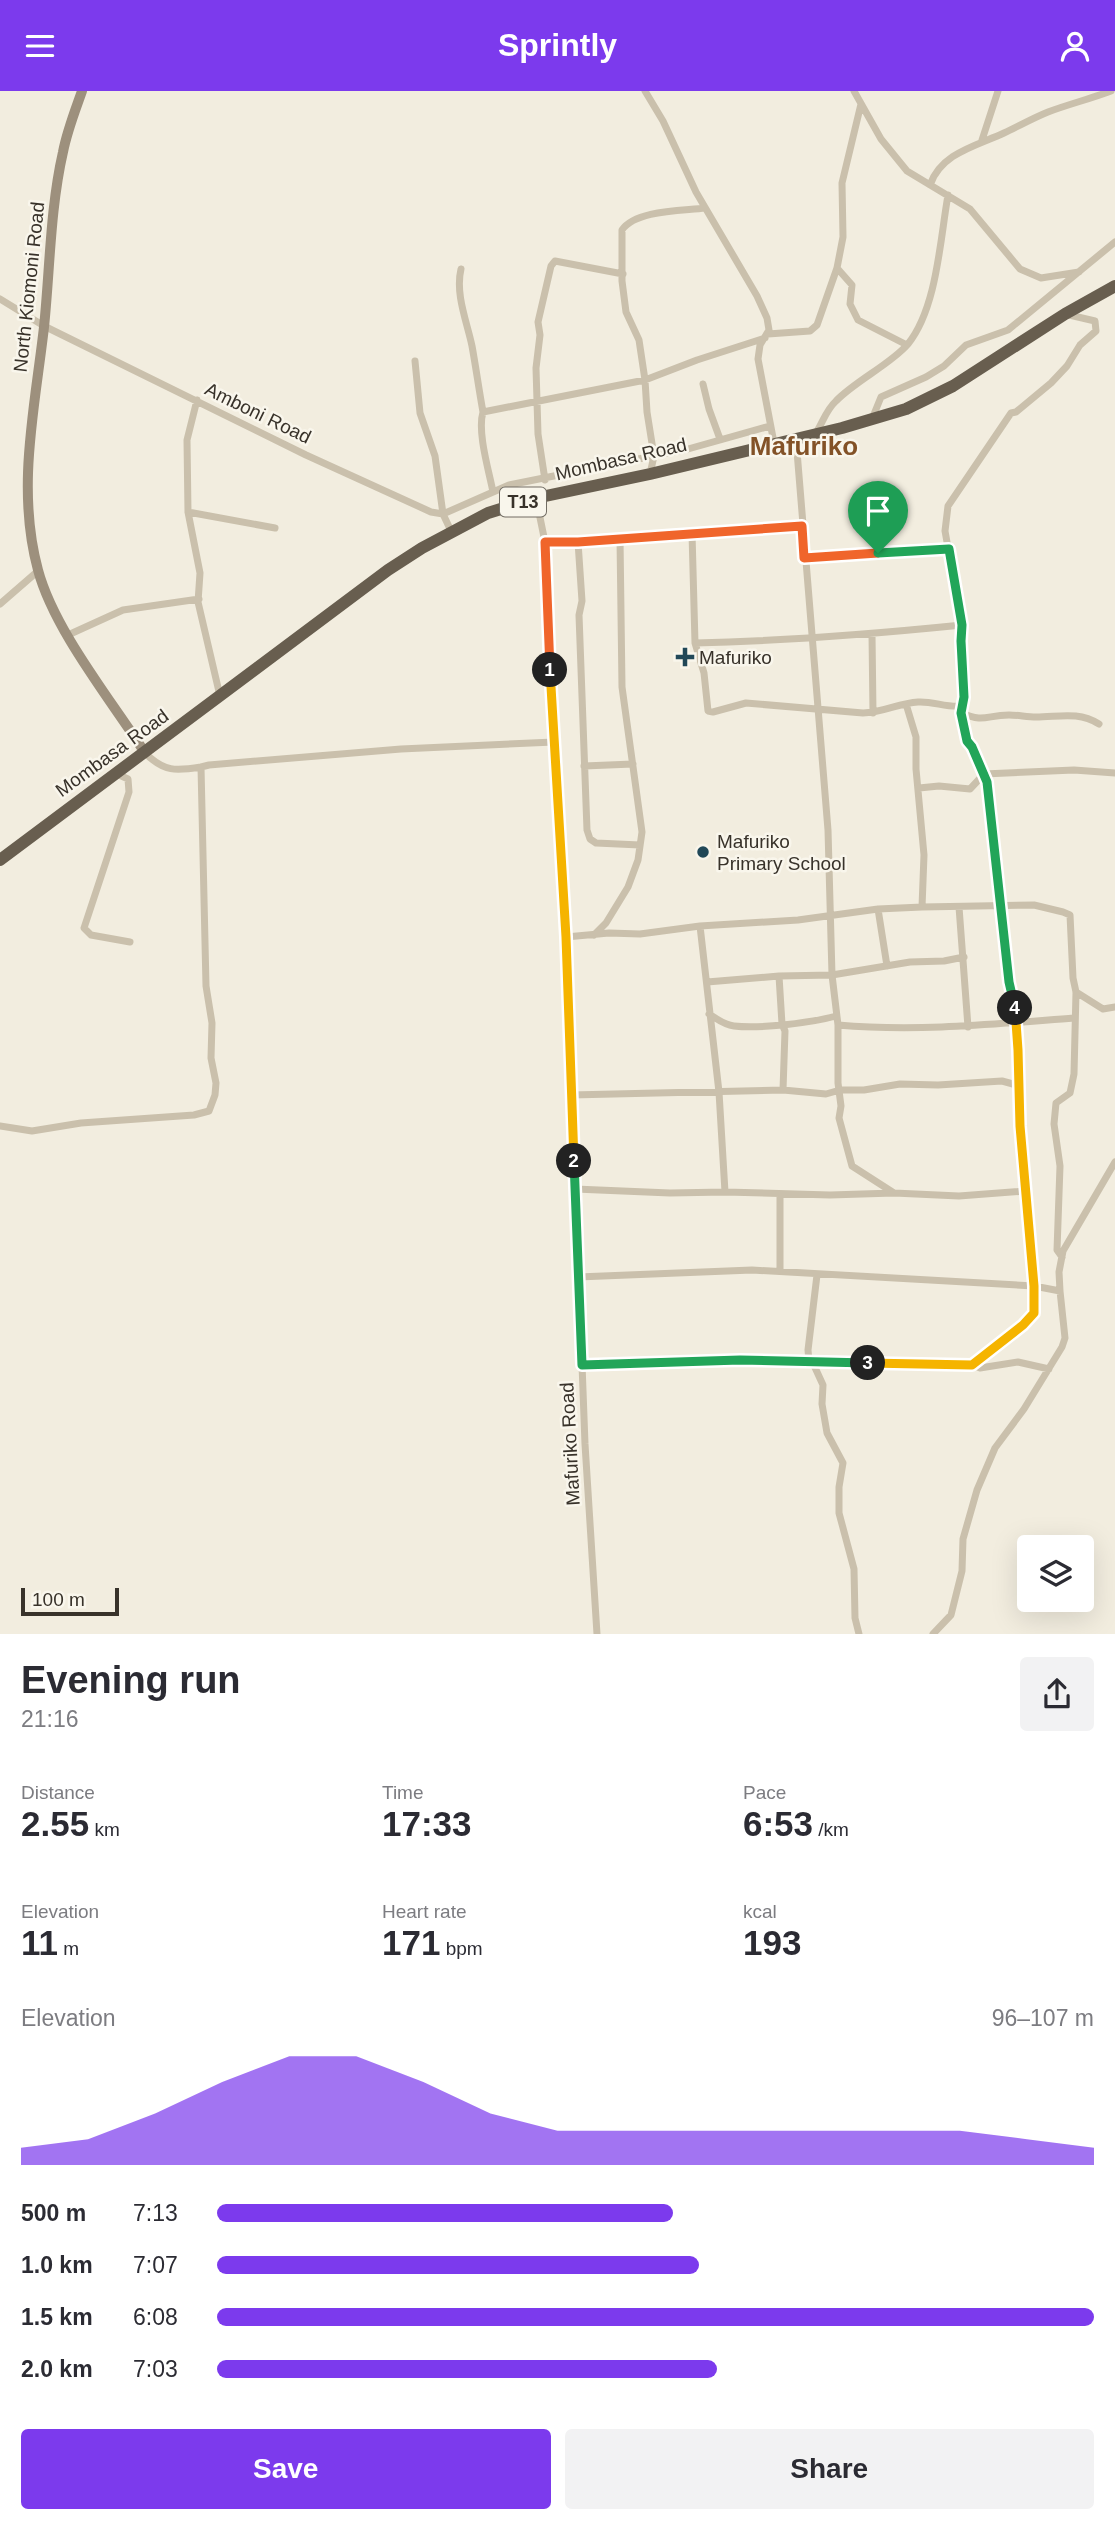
<!DOCTYPE html>
<meta charset="utf-8">
<style>
body{margin:0;font-family:Arial,sans-serif;background:#f2f2f3;color:#2b2b33;height:100vh;display:flex;flex-direction:column;font-size:26px;white-space:nowrap}
*{box-sizing:border-box;margin:0}
p{font-size:23px;color:#7c7c81}
.icon{flex:none;width:38px;height:38px;fill:none;stroke:currentColor;stroke-width:2;stroke-linecap:round;stroke-linejoin:round}
.map{position:relative;height:1543px;overflow:hidden}
.drawer{display:flex;flex-direction:column;background:#fff;flex:1}
.drawer>*{flex:none}
.buttons{position:absolute;left:1017px;top:1444px;display:grid;gap:14px}
.buttons a{display:grid;place-items:center;width:77px;height:77px;border-radius:7px;background:#fff;box-shadow:0 7px 28px #0002;font-size:35px}
.scale{position:absolute;left:21px;bottom:18px;width:98px;box-sizing:border-box;padding-left:7px;border:4px solid #38322a;border-top:0;font-size:19px;line-height:24px;white-space:nowrap;color:#38322a;-webkit-text-stroke:5px #f9f6ec;paint-order:stroke}
.pin{position:absolute;display:grid;place-items:center;width:60px;height:60px;color:#fff;margin:-72px -30px;border-radius:50% 50% 50% 0;rotate:-45deg;box-shadow:0 0 7px #0007}
.pin .icon{rotate:45deg}
.km{position:absolute;width:35px;height:35px;margin:-18px;border-radius:50%;background:#222;color:#fff;font-size:19px;line-height:35px;text-align:center}
.round{display:grid;place-items:center;flex:none;width:74px;height:74px;border-radius:7px;background:#f2f2f3}
.overview{display:flex;align-items:center;justify-content:space-between;height:119px;padding:0 21px}
h1{font-size:38px;font-weight:800;line-height:52px}
.metrics{display:grid;grid-template-columns:repeat(3,1fr);gap:10px;height:119px;padding:7px 21px}
.metrics div{display:grid;align-content:center}
.metrics b{font-size:35px;font-weight:800}
.metrics small{font-size:19px;font-weight:400}
.metrics p{font-size:19px}
.chart{height:196px;padding:14px 21px}
.chart p{display:flex;justify-content:space-between}
.chart svg{width:100%;height:126px;margin-top:7px;fill:#7c3aed;opacity:.7}
.button{display:flex;gap:14px;margin-top:auto;padding:14px 21px}
.button a{flex:1;height:80px;border-radius:7px;background:#7c3aed;color:#fff;font-size:28px;font-weight:800;line-height:80px;text-align:center}
.button a+a{background:#f2f2f3;color:#2b2b33}
ul{padding:0 21px;list-style:none;font-size:23px}
li{display:grid;grid-template-columns:112px 84px 1fr;align-items:center;height:52px}
li i{height:18px;border-radius:9px;background:#7c3aed}
header{display:flex;justify-content:space-between;align-items:center;height:91px;padding:0 21px;background:#7c3aed;color:#fff;font-size:32px;font-weight:800}
.map>svg:first-child{display:block}
.lines{fill:none;stroke-linecap:round;stroke-linejoin:round}
.minor{stroke:#cac0ac;stroke-width:7}
.secondary{stroke:#9d907d;stroke-width:10}
.trunk{stroke:#685e4f;stroke-width:12}
.split-1-casing{stroke:#fff;stroke-width:14}
.split-2-casing{stroke:#fff;stroke-width:14}
.split-3-casing{stroke:#fff;stroke-width:14}
.split-4-casing{stroke:#fff;stroke-width:14}
.split-5-casing{stroke:#fff;stroke-width:14}
.split-1{stroke:#f0652b;stroke-width:9}
.split-2{stroke:#f5b400;stroke-width:9}
.split-3{stroke:#22a559;stroke-width:9}
.split-4{stroke:#f5b400;stroke-width:9}
.split-5{stroke:#22a559;stroke-width:9}
.poi-dot{fill:#214858;stroke:#f9f6ec;stroke-width:2.5}
.labels{text-anchor:middle;dominant-baseline:central;stroke-width:5;stroke-linejoin:round;paint-order:stroke}
.shield{fill:#f9f6ec;stroke:#726d64;stroke-width:2}
.shield-label{font-size:18px;font-weight:bold;fill:#38322a}
.street-label{font-size:19px;fill:#38322a;stroke:#f9f6ec}
.poi-label{font-size:19px;fill:#38322a;stroke:#f9f6ec;text-anchor:start}
.district-label{font-size:26px;font-weight:bold;fill:#835227;stroke:#f9f6ec}
</style>
<header><svg class="icon" aria-label="menu" viewBox="0 0 24 24"><path d="M4 6h16M4 12h16M4 18h16"/></svg>Sprintly<svg class="icon" aria-label="person" viewBox="0 0 24 24"><circle cx="12" cy="8" r="4"/><path d="M4 21q1-7 8-7t8 7"/></svg></header>
<div class="map">
<svg width="1115" height="1543" viewBox="0 0 1115 1543">
<rect width="100%" height="100%" fill="#f2eddf"/>
<g class="lines">
<path class="minor" d="M645,0L663,30L696,101L757,205L767,227L769,239L760,254L758,268L774,352
M854,0L881,48L907,80L970,118L1020,178L1041,187L1079,181
M982,49L998,0
M930,94C941,62 976,55 1004,42C1019,35 1033,27 1048,21C1069,13 1090,8 1111,0
M837,177L852,194L850,213L858,229L907,254
M461,178C455,203 467,231 472,255C476,277 479,299 483,321C477,341 489,380 493,401
M0,208L44,235L306,364L431,421L443,423L451,440
M768,243L810,240L817,234L837,177L843,146L842,92L861,13
M415,270L420,322L435,365L443,423L509,394L688,358L770,335
M703,293L709,318L720,348
M197,309L187,349L188,421L200,482L198,511L220,605
M483,321L645,289L697,269L765,247
M872,328L881,306L926,286L944,275L966,254L1008,239L1115,151
M816,342C823,331 826,319 836,310C855,290 891,273 908,253C937,217 940,149 948,104
M796,348L828,739L832,884L838,934V992L841,1015L839,1027L852,1075L894,1102
M650,383L654,365L647,321L645,289L639,249L626,221L622,190V139C636,119 682,120 705,117
M545,389L538,343L536,277L540,244L538,231L551,175L555,170L623,183
M536,407L545,451L551,628L566,846L585,1353L597,1543
M188,421L275,437
M692,442L695,552L704,582L708,620L713,621L746,612L863,622C882,622 899,612 918,611C933,610 947,617 962,615
M545,451H578L802,435
M578,451L582,510L579,524L587,739L590,748L596,752L640,754
M804,467L949,458
M0,513L38,480
M872,543L873,622
M68,544L123,519L199,508
M695,552C784,550 873,543 962,534
M906,613L916,646V678L924,764L922,816
M961,622C985,632 986,624 1009,624C1018,624 1027,626 1036,626C1059,626 1078,620 1099,633
M145,662C164,681 176,680 201,676
M584,675L633,673
M117,683L128,688L129,701L84,837L91,844L130,851
M919,697L939,695L970,698L984,683L1074,679L1115,682
M959,816L968,936
M878,818L887,875
M700,835L719,1001L725,1101
M594,844L606,832L628,796L638,769L642,741L622,596L620,448
M566,846L609,842L640,843L700,835L798,829L878,818L922,816L1034,814L1063,821L1070,824L1073,887L1076,901L1074,983L1070,1002L1056,1012L1054,1033L1060,1075L1057,1159L1062,1166
M779,885L782,933L785,940L783,999
M707,891L779,885L832,884L910,871L944,870L964,866
M1076,901L1103,918L1115,916
M709,923C717,928 724,934 734,935C759,938 811,932 836,925
M838,934C917,941 995,933 1074,927
M571,1004L783,999L826,1003L840,999H864L900,993L938,994L1002,990L1013,993L1019,998
M0,1035L32,1040L81,1032L194,1024L209,1020L215,1004L216,992L211,967L212,932L206,895L201,676L209,674L401,658L554,651
M575,1098L670,1102L725,1101L830,1104L894,1102L959,1105L1026,1100
M780,1104V1180
M578,1186L752,1179L1034,1195L1060,1200
M809,1270L808,1259L817,1184
M812,1270L823,1294L822,1313L827,1342L843,1372L839,1396V1422L854,1478L855,1527L859,1543
M582,1274L740,1269L827,1272L917,1271L972,1274L980,1277L1018,1271L1049,1278
M972,1274C988,1260 1030,1234 1036,1217L1020,1035L1015,918L1009,891L987,691L972,656L967,650L961,622L964,606L961,563L962,534L945,440L948,415L1011,322L1016,321L1051,292L1067,275L1080,254L1096,240L1095,230L1065,223
M933,1543L951,1524L962,1480L963,1448L977,1399L995,1357L1024,1318L1062,1256L1065,1247L1060,1200L1059,1181L1063,1160L1115,1071"/>
<path class="secondary" d="M82,0C75,20 67,40 63,61C50,118 50,178 44,236C35,316 16,398 38,479C54,539 111,609 145,662"/>
<path class="trunk" d="M0,769L388,479L422,457L488,422L536,407L650,383L842,337L906,318L953,295L1065,223L1115,195"/>
</g>
<g class="lines">
<g class="split-1-casing">
<path id="split-1" d="M550,579L545,451H578L802,435L804,467L878,462"/>
</g>
<g class="split-2-casing">
<path id="split-2" d="M550,579L566,846L574,1070"/>
</g>
<g class="split-3-casing">
<path id="split-3" d="M574,1070L582,1274L740,1269L868,1272"/>
</g>
<g class="split-4-casing">
<path id="split-4" d="M868,1272L972,1274L1023,1234L1034,1222V1195L1020,1035L1018,959L1015,917"/>
</g>
<g class="split-5-casing">
<path id="split-5" d="M878,462L949,458L962,534L961,550L964,606L961,622L967,650L972,656L987,691L1009,891L1015,917"/>
</g>
<use href="#split-1" class="split-1"/>
<use href="#split-2" class="split-2"/>
<use href="#split-3" class="split-3"/>
<use href="#split-4" class="split-4"/>
<use href="#split-5" class="split-5"/>
</g>
<g class="poi-dot">
<path d="M681.5 555.5h7v7h7v7h-7v7h-7v-7h-7v-7h7z"/>
<circle cx="703" cy="761" r="7"/>
</g>
<g class="labels">
<rect class="shield" x="500" y="396.5" width="46" height="29" rx="5"/>
<g class="shield-label">
<text x="523" y="411">T13</text>
</g>
<g class="street-label">
<text transform="translate(29 196) rotate(-84)">North Kiomoni Road</text>
<text transform="translate(258 322) rotate(26)">Amboni Road</text>
<text transform="translate(621 368) rotate(-13)">Mombasa Road</text>
<text transform="translate(112 662) rotate(-36)">Mombasa Road</text>
<text transform="translate(570 1353) rotate(-93)">Mafuriko Road</text>
</g>
<g class="poi-label">
<text x="699" y="566">Mafuriko</text>
<text x="717" y="750">Mafuriko<tspan x="717" dy="22">Primary School</tspan></text>
</g>
<g class="district-label">
<text x="804" y="355">Mafuriko</text>
</g>
</g>
</svg>
<div class="buttons">
<a><svg class="icon" aria-label="layers" viewBox="0 0 24 24"><path d="M12 4l9 5-9 5-9-5zM3 14l9 5 9-5"/></svg></a>
</div>
<div class="scale">100 m</div>
<div class="pin" style="left:878px;top:462px;background:#1e9e55"><svg class="icon" aria-label="arrive" viewBox="0 0 24 24"><path d="M6 21V4h12l-3 4 3 4H6"/></svg></div>
<b class="km" style="left:550px;top:579px">1</b>
<b class="km" style="left:574px;top:1070px">2</b>
<b class="km" style="left:868px;top:1272px">3</b>
<b class="km" style="left:1015px;top:917px">4</b>
</div>
<section class="drawer">
<div class="overview"><div><h1>Evening run</h1><p>21:16</p></div><a class="round"><svg class="icon" aria-label="share" viewBox="0 0 24 24"><path d="M12 15V3M7 8l5-5 5 5M5 13v7h14v-7"/></svg></a></div>
<div class="metrics">
<div><p>Distance</p><b>2.55<small> km</small></b></div>
<div><p>Time</p><b>17:33</b></div>
<div><p>Pace</p><b>6:53<small> /km</small></b></div>
</div>
<div class="metrics">
<div><p>Elevation</p><b>11<small> m</small></b></div>
<div><p>Heart rate</p><b>171<small> bpm</small></b></div>
<div><p>kcal</p><b>193</b></div>
</div>
<div class="chart"><p><span>Elevation</span>96–107 m</p>
<svg viewBox="0 0 160 44" preserveAspectRatio="none"><path d="M0 44V38L10 35L20 26L30 15L40 6L50 6L60 15L70 26L80 32L90 32L100 32L110 32L120 32L130 32L140 32L150 35L160 38V44z"/></svg>
</div>
<ul>
<li><b>500 m</b>7:13<i style="width:52%"></i></li>
<li><b>1.0 km</b>7:07<i style="width:55%"></i></li>
<li><b>1.5 km</b>6:08<i style="width:100%"></i></li>
<li><b>2.0 km</b>7:03<i style="width:57%"></i></li>
</ul>
<div class="button"><a>Save</a><a>Share</a></div>
</section>
